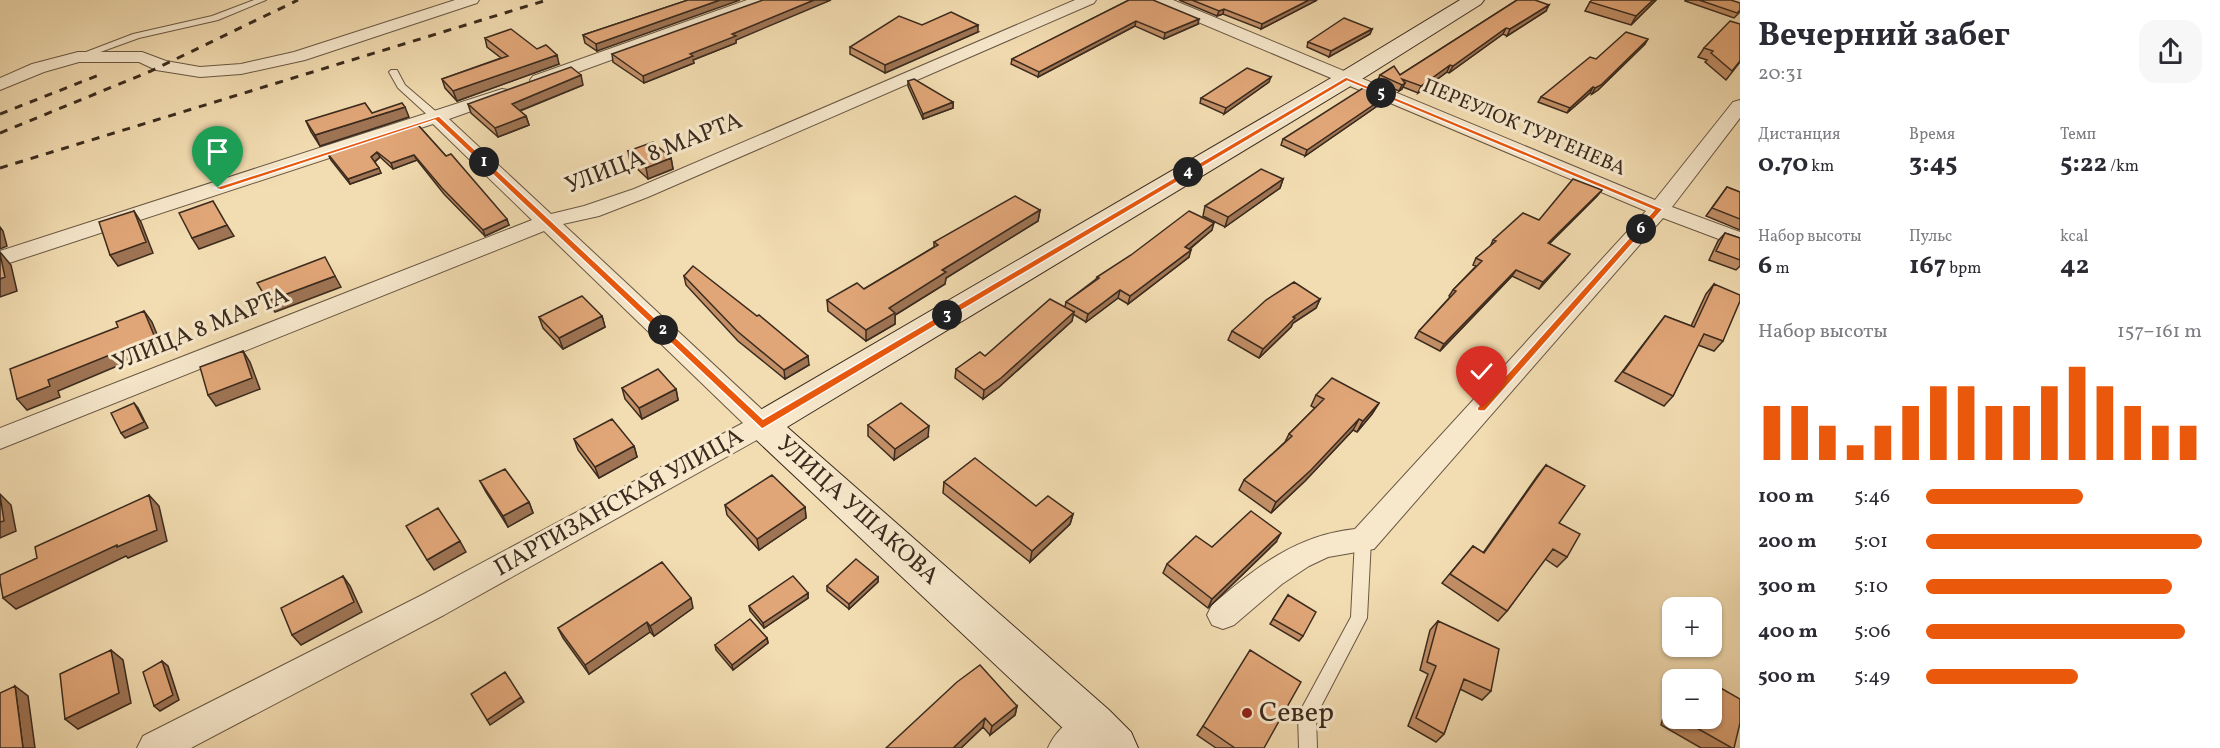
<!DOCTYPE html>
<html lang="ru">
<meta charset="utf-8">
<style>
body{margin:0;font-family:Vollkorn,serif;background:#f7f7f7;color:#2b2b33;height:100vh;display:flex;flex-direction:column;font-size:22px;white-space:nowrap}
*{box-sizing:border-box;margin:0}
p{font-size:20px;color:#7c7c81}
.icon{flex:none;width:33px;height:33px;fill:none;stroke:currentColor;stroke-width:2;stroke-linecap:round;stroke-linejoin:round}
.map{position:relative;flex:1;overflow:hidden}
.details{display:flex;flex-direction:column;background:#fff;width:480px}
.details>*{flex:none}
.controls{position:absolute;left:1662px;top:597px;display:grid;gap:12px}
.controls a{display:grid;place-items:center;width:60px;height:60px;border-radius:12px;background:#fff;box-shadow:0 2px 4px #0004;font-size:30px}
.pin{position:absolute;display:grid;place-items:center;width:51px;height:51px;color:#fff;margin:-62px -26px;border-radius:50% 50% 50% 0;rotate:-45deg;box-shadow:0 0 6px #0007}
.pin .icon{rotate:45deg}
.km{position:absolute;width:30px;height:30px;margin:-15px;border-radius:50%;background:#222;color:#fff;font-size:16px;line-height:30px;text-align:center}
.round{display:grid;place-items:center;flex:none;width:63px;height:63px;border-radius:18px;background:#f7f7f7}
.head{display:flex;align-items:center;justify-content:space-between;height:102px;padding:0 18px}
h1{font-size:33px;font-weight:700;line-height:45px}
.figures{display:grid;grid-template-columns:repeat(3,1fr);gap:9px;height:102px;padding:6px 18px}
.figures div{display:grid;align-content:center}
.figures b{font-size:26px;font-weight:700}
.figures small{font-size:16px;font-weight:400}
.figures p{font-size:16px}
.chart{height:168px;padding:12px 18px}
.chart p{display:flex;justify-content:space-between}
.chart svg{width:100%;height:108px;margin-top:6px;stroke:#ea580c;stroke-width:6}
ul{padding:0 18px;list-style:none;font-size:20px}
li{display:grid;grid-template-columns:96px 72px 1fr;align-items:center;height:45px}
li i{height:15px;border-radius:8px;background:#ea580c}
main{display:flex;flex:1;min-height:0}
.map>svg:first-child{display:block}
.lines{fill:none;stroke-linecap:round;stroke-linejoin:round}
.lane-casing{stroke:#695743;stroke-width:2}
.street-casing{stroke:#695743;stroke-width:2}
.secondary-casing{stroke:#3b2b1e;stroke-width:2}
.lane{fill:#f7e8cc;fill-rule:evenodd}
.street{fill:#f7e8cc;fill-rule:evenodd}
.secondary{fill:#f7e8cc;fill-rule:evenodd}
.rail{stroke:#3b2b1e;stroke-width:3;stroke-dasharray:8 8;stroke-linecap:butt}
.wall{fill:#c28f67;stroke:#3b2b1e;stroke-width:1.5}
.shaded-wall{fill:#9e7454;stroke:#3b2b1e;stroke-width:1.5}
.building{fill:#e1a678;stroke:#3b2b1e;stroke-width:1.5}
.route{fill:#ea580c;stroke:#fff;stroke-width:1.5}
.poi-dot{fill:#8f2418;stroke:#f7e8cc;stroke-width:2}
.labels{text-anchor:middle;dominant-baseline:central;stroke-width:6;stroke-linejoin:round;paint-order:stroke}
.far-street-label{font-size:20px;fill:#3b2b1e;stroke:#f7e8cc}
.street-label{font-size:24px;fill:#3b2b1e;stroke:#f7e8cc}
.near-poi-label{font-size:28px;fill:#3b2b1e;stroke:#f7e8cc;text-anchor:start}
</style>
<main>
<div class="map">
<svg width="1740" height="748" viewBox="0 0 1740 748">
<rect width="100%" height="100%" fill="#f2dcb1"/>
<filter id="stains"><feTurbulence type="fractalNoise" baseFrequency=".00333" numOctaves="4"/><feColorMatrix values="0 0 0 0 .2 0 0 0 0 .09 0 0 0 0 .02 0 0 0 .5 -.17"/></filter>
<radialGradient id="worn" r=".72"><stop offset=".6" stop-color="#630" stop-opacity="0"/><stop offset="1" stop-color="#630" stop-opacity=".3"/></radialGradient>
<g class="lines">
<g class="lane-casing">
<path id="lane" d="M254,0H266L218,20L139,38L81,59L73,57L133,34L212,16Z
M391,70H397L405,85L440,115V119H432L398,88L389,72Z
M1363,533L1369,535L1371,540L1367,618L1316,716L1317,748H1299L1298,715L1351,617L1355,540L1357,535Z"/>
</g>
<g class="street-casing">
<path id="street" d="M455,0H479L477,3L305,60L241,74L200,77L156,70L139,62H79L44,72L0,90V78L32,64L78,52H142L166,61L200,67L241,64L294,52Z
M747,0H770L768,3L545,84H533L530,80L533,76Z
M1075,0H1096L1094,3L648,197L599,216L563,224L771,418L775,425L771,432L444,615L191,748H137L143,736L422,595L743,423L544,231L0,449V428L532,220L433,124L0,266V251L502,89L508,90L511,94L508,98L449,119L551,214L584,206L634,189Z
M1151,0H1173L1655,200L1733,102L1740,100V118L1672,207L1740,232V247L1663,218L1374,549L1328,557L1309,566L1282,584L1234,625L1223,629L1212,625L1207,615L1212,605C1255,568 1296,535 1355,529L1646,211L1153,3Z
M1726,0H1740V7L1728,3Z
M1093,708L1105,713L1110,725L1105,737L1092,748H1048C1056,729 1074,716 1093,708Z"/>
</g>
<g class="secondary-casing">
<path id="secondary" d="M1460,0H1484L1481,4L1354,84L787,427L1109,710L1131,732L1138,748H1084L750,434L745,425L750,416L1338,74Z"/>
</g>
<use href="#lane" class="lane"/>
<use href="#street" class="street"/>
<use href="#secondary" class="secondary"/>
<path class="rail" d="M0,114L104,73
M0,133L151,71L298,0
M0,168L547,0"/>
</g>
<path class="wall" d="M688,0L597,51L585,43L583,35Z
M1129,0L1198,24L1164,39L1135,26L1038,77L1011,64L1012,59Z
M1179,0H1317L1261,29L1223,14L1217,16Z
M1517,0L1546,11L1507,36L1503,34L1449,73L1447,72L1418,93L1403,87L1402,89L1399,91L1377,82L1380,75H1400Z
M1656,0L1631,25L1585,11L1590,2Z
M1685,0H1731L1740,12L1734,18L1685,1Z
M1740,24V62L1726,80L1705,62L1707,60L1698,57L1704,48Z
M922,25L978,32L885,73L850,54V47Z
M1372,29L1370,34L1329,57L1307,47L1308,42Z
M485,38L537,49L559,64L457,101L445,88L442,79L501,58L487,47Z
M736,40V43L693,60L694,63L644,83L613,62L612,54Z
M1645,44L1598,90L1592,94L1590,93L1567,113L1538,102L1541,97L1596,59Z
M908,81L953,102V108L923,119L908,86Z
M1269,82L1224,114L1200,103L1201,98Z
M583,85L520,111L526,116L529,125L498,137L471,113L468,104Z
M1383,102L1305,156L1281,145L1283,139Z
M372,113L409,117L320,146L311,132L306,121Z
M418,125L446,156L509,225L485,236L444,194L417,160L393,169L380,157L375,162L381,173L350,184L331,160L328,154Z
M628,151L671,158L673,169L648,179L630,162Z
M1283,179L1280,188L1225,227L1203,216L1205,206Z
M1727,187L1740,192V230L1706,216Z
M1602,190L1597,196L1549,244L1565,260L1539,289L1512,276L1440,351L1415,338L1419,331L1450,297L1449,296L1453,290L1476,266L1473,265L1476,258L1490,247L1493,240L1539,220Z
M1040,210L1038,221L946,278L945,284L895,315V324L866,341L828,311L827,300L864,289L934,247V242Z
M1212,230L1190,249L1189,257L1128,304L1118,298L1086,322L1073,314L1072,321L999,387L983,399L955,378L956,369L985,356L1065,307L1066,302L1096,279L1097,277Z
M1725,233L1740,238V266L1736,270L1709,260L1718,241Z
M684,276L809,365L785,379L738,341L686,285Z
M1714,284L1723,341L1714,351L1698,345L1673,396L1664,406L1615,381L1665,316L1691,326L1706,294Z
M1320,299L1316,308L1293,323L1291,327L1259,358L1228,340L1232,331Z
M602,316L605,327L563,349L543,328L539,317Z
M622,388L676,389L678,400L642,419L625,399Z
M1316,395L1379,403L1372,414L1357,432L1353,430L1305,481L1271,513L1239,490L1244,480L1285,442L1289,434L1315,408L1311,406Z
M868,425L928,437L894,460L868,436Z
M574,439L634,446L637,457L599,478L578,450Z
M1546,465L1567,557L1557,567L1545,559L1507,611L1498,621L1442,583L1473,546L1483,553L1538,475Z
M480,481L529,502L533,513L508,527L486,492Z
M944,482L1036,506L1073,514L1070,524L1030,562L943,493Z
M725,505L805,507L806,518L759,550L727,515Z
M1276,542L1208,608L1163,573L1167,564L1212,547Z
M878,577V582L849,609L827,591V586Z
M808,593V598L764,628L750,611L749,606Z
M1288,595L1303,636L1299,641L1270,624Z
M693,608L654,636L650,632L589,674L563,638L558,628Z
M1438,621L1491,691L1482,700L1460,689L1444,734L1436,742L1408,726L1428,674L1420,670L1430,630Z
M767,638L768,643L733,670L716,650L715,645Z
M1687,670L1704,680H1675Z
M1672,687V718H1712L1734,748H1701L1661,725Z
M1017,706L1015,715L990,735L983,727L961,748H886Z
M1203,726L1264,748H1216L1197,735Z"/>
<path class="shaded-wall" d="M720,0H740L597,51L596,44Z
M814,0H831L736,40V43L693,60L694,63L644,83L643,76L732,34Z
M1309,0H1317L1261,29L1262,24Z
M1653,0H1656L1631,25L1636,16Z
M1549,5L1546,11L1507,36L1510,29Z
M1224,9L1223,14L1217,16L1219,11Z
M1199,19L1198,24L1164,39L1165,33Z
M1136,21L1135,26L1038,77L1039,72Z
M978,25V32L885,73V65Z
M1506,28L1503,34L1449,73L1453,66Z
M1372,29L1370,34L1329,57L1331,51Z
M1648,39L1645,44L1598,90L1592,94L1595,88Z
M557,55L559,64L457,101L453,91Z
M1450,65L1447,72L1418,93L1421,86Z
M581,75L583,85L514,113L512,104Z
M1271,77L1269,82L1224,114L1226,108Z
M1405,83L1402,89L1399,91L1402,85Z
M1593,87L1590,93L1567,113L1570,108Z
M1385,97L1383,102L1305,156L1307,150Z
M953,102V108L923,119V114Z
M405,107L409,117L320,146L315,135Z
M526,116L529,125L498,137L495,128Z
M377,152L380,157L374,162L371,157Z
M414,155L417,160L393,169L391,163Z
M671,158L673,169L648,179L646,168Z
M379,168L381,173L350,184L348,179Z
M1283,179L1280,188L1225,227L1228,217Z
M1602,190L1597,196L1543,250L1548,243Z
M1040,210L1038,221L946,278L945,284L895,315V324L866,341V330L889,308L942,270Z
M134,211L141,222L153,253L118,266L110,255Z
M507,219L509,225L485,236L483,230Z
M1214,223L1212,230L1183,254L1185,247Z
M227,225L234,236L199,249L192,238Z
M0,227L3,231L7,246L0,249Z
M1191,250L1189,257L1128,304L1130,296Z
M0,252L11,265L17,291L0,297Z
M1570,254L1565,260L1539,289L1543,282Z
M1516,270L1512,276L1440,351L1444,344Z
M335,276L341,287L275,312L268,301Z
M1120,290L1118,298L1086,322L1088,314Z
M1320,299L1316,308L1293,323L1291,327L1259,358L1263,349L1293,317Z
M144,311L152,322L164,351L136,362L134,359L58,391L60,397L27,410L17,399Z
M1074,312L1072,321L999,387L983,399L984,390Z
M602,316L605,327L563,349L559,338Z
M243,351L250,362L260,389L216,406L208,395Z
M808,356L809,365L785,379L784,370Z
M676,389L678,400L642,419L639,408Z
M134,403L138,408L148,428L125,438L121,433Z
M1379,403L1372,414L1357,432L1363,421Z
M1359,419L1353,430L1305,481L1271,513L1276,502Z
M929,426L928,437L894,460L895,449Z
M634,446L637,457L599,478L595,467Z
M0,494L11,505L16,531L0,538Z
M149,495L159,506L167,541L128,558L126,556L16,609L3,598Z
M529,502L533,513L508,527L503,516Z
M805,507L806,518L759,550L757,539Z
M1073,514L1070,524L1030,562L1032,551Z
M1281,533L1276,542L1208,608L1212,599Z
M460,541L466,552L434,570L427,560Z
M343,576L350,586L362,612L301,645L292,635Z
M878,577V582L849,609V604Z
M808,593V598L764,628L763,623Z
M691,598L693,608L654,636L650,626Z
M647,622L650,632L589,674L585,665Z
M767,638L768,643L733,670L732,665Z
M111,650L123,660L131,703L78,729L65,719Z
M162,661L168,666L179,700L160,711L154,706Z
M15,686L28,696L35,748H23Z
M521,697L524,702L490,725L487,720Z
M1017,706L1015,715L990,735L992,726Z
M985,718L983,727L961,748H953Z"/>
<path class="building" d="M688,0H720L596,44L583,35Z
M763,0H814L732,34L736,36L690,54L693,56L643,76L612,54Z
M1129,0H1153L1199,19L1165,33L1136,21L1039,72L1012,59Z
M1192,0H1309L1262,24L1224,9L1219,11Z
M1517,0H1535L1549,5L1510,29L1506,28L1453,66L1450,65L1421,86L1402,79L1405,83L1402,85L1380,75L1394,66L1400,75Z
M1592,0H1653L1636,16L1590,2Z
M1699,0H1731L1740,3V10L1737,13Z
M951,12L978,25L885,65L850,47L899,16L922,25Z
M1344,18L1372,29L1331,51L1308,42Z
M1730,21L1740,24V61L1732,71L1711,53L1713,51L1704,48Z
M511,29L537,49L546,45L557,55L453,91L442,79L508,56L485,38Z
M1626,32L1648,39L1601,85L1595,88L1593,87L1570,108L1541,97L1590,57L1596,59Z
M571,67L581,75L512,104L526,116L495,128L468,104Z
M1247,68L1271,77L1226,108L1201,98Z
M914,79L953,102L923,114L908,81Z
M1363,88L1385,97L1307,150L1283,139Z
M365,103L372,113L402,103L405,107L315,135L306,121Z
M418,125L446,156L451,154L507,219L483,230L442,188L414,155L391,163L377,152L371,157L379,168L348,179L328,154Z
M653,142L671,158L646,168L628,151Z
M1261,169L1283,179L1228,217L1205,206Z
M1573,179L1602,190L1548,243L1570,254L1543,282L1516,270L1444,344L1419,331L1456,291L1453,290L1482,261L1476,258L1496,241L1493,240L1523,213L1539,220Z
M1727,187L1740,192V219L1712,208Z
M1015,196L1040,210L942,270L946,272L889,308L895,313L866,330L827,300L857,283L864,289L938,245L934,242Z
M213,201L227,225L192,238L179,213Z
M134,211L146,242L110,255L99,222Z
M1189,211L1214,223L1185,247L1191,250L1130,296L1120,290L1088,314L1066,302L1099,278L1097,277L1131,255Z
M1725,233L1740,238V260L1716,251Z
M0,254L5,277L0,279Z
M325,257L335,276L268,301L257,283Z
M693,266L757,316L759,315L808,356L784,370L737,331L684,276Z
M1294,282L1320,299L1293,317L1295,318L1263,349L1232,331L1266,300Z
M1714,284L1740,295V301L1723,341L1704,334L1673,396L1623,372L1665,316L1694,327Z
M582,296L602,316L559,338L539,317Z
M1050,299L1074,312L1001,378L984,390L956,369L980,352L985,356Z
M144,311L156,340L128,351L127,348L48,380L50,386L17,399L10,369L118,327L116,322Z
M243,351L252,378L208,395L200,367Z
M658,369L676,389L639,408L622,388Z
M1332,378L1379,403L1363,421L1359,419L1311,470L1276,502L1244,480L1292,436L1289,434L1324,399L1316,395Z
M134,403L144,422L121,433L111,413Z
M901,403L929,426L895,449L868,425Z
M612,419L634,446L595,467L574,439Z
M975,458L1036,506L1048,496L1073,514L1032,551L944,482Z
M1546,465L1585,486L1559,523L1580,534L1567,557L1553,549L1507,611L1450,574L1473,546L1484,553Z
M505,469L529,502L503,516L480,481Z
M772,475L805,507L757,539L725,505Z
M0,495L4,521L0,522Z
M149,495L157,530L117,547V545L3,598L0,581V575L37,558L35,547Z
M438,508L460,541L427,560L406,526Z
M1251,511L1281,533L1212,599L1167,564L1196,536L1212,547Z
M856,559L878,577L849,604L827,586Z
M662,562L691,598L650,626L647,622L585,665L558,628Z
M343,576L354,602L292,635L281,608Z
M793,576L808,593L763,623L749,606Z
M1288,595L1316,612L1303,636L1273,619Z
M750,619L767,638L732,665L715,645Z
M1438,621L1499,649L1491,691L1464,679L1444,734L1416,718L1436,666L1427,662Z
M111,650L119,693L65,719L60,674Z
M1250,650L1301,682L1264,748H1235L1203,726Z
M162,661L173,695L154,706L143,672Z
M980,665L1017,706L992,726L985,718L953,748H886L957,682Z
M1687,670L1704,680H1685Z
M505,672L521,697L487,720L471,694Z
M1712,683L1740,699V723L1734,748H1732L1679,718H1712Z
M15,686L23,748H0V693Z"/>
<path class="route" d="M1346,77L1663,209L1485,411H1478L1477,408L1654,210L1347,81L762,429L435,120L221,190L214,188L439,116L763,419Z"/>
<circle class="poi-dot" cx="1247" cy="713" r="6"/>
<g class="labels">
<g class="far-street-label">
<text transform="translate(1524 128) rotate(23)">ПЕРЕУЛОК ТУРГЕНЕВА</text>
</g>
<g class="street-label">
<text transform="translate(654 154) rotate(-21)">УЛИЦА 8 МАРТА</text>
<text transform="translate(201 330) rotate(-22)">УЛИЦА 8 МАРТА</text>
<text transform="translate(619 503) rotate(-29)">ПАРТИЗАНСКАЯ УЛИЦА</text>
<text transform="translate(857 511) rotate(42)">УЛИЦА УШАКОВА</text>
</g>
<g class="near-poi-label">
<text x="1259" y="713">Север</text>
</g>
</g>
<rect width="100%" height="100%" filter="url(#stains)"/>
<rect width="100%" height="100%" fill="url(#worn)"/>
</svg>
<div class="controls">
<a>+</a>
<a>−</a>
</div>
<div class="pin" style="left:218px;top:188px;background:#1e9e55"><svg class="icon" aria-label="arrive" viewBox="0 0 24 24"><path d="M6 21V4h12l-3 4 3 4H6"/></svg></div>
<div class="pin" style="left:1482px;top:408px;background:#d93025"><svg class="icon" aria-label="check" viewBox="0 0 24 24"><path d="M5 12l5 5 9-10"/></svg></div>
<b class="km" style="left:484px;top:162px">1</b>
<b class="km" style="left:663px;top:330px">2</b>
<b class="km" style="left:947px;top:315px">3</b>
<b class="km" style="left:1188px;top:172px">4</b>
<b class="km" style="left:1381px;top:93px">5</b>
<b class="km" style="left:1641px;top:229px">6</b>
</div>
<section class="details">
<div class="head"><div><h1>Вечерний забег</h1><p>20:31</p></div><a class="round"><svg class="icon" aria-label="share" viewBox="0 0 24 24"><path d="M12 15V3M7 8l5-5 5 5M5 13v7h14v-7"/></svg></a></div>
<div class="figures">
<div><p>Дистанция</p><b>0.70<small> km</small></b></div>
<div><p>Время</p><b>3:45</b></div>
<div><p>Темп</p><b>5:22<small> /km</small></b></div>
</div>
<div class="figures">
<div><p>Набор высоты</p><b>6<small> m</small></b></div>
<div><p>Пульс</p><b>167<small> bpm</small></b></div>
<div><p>kcal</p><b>42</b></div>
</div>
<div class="chart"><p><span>Набор высоты</span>157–161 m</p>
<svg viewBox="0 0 160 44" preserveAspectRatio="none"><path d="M5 44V22M15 44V22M25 44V30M35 44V38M45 44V30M55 44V22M65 44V14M75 44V14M85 44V22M95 44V22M105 44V14M115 44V6M125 44V14M135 44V22M145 44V30M155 44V30"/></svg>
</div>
<ul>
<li><b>100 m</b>5:46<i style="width:57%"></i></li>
<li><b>200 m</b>5:01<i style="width:100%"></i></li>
<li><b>300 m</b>5:10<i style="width:89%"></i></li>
<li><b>400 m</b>5:06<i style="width:94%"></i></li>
<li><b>500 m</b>5:49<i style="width:55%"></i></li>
</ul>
</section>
</main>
